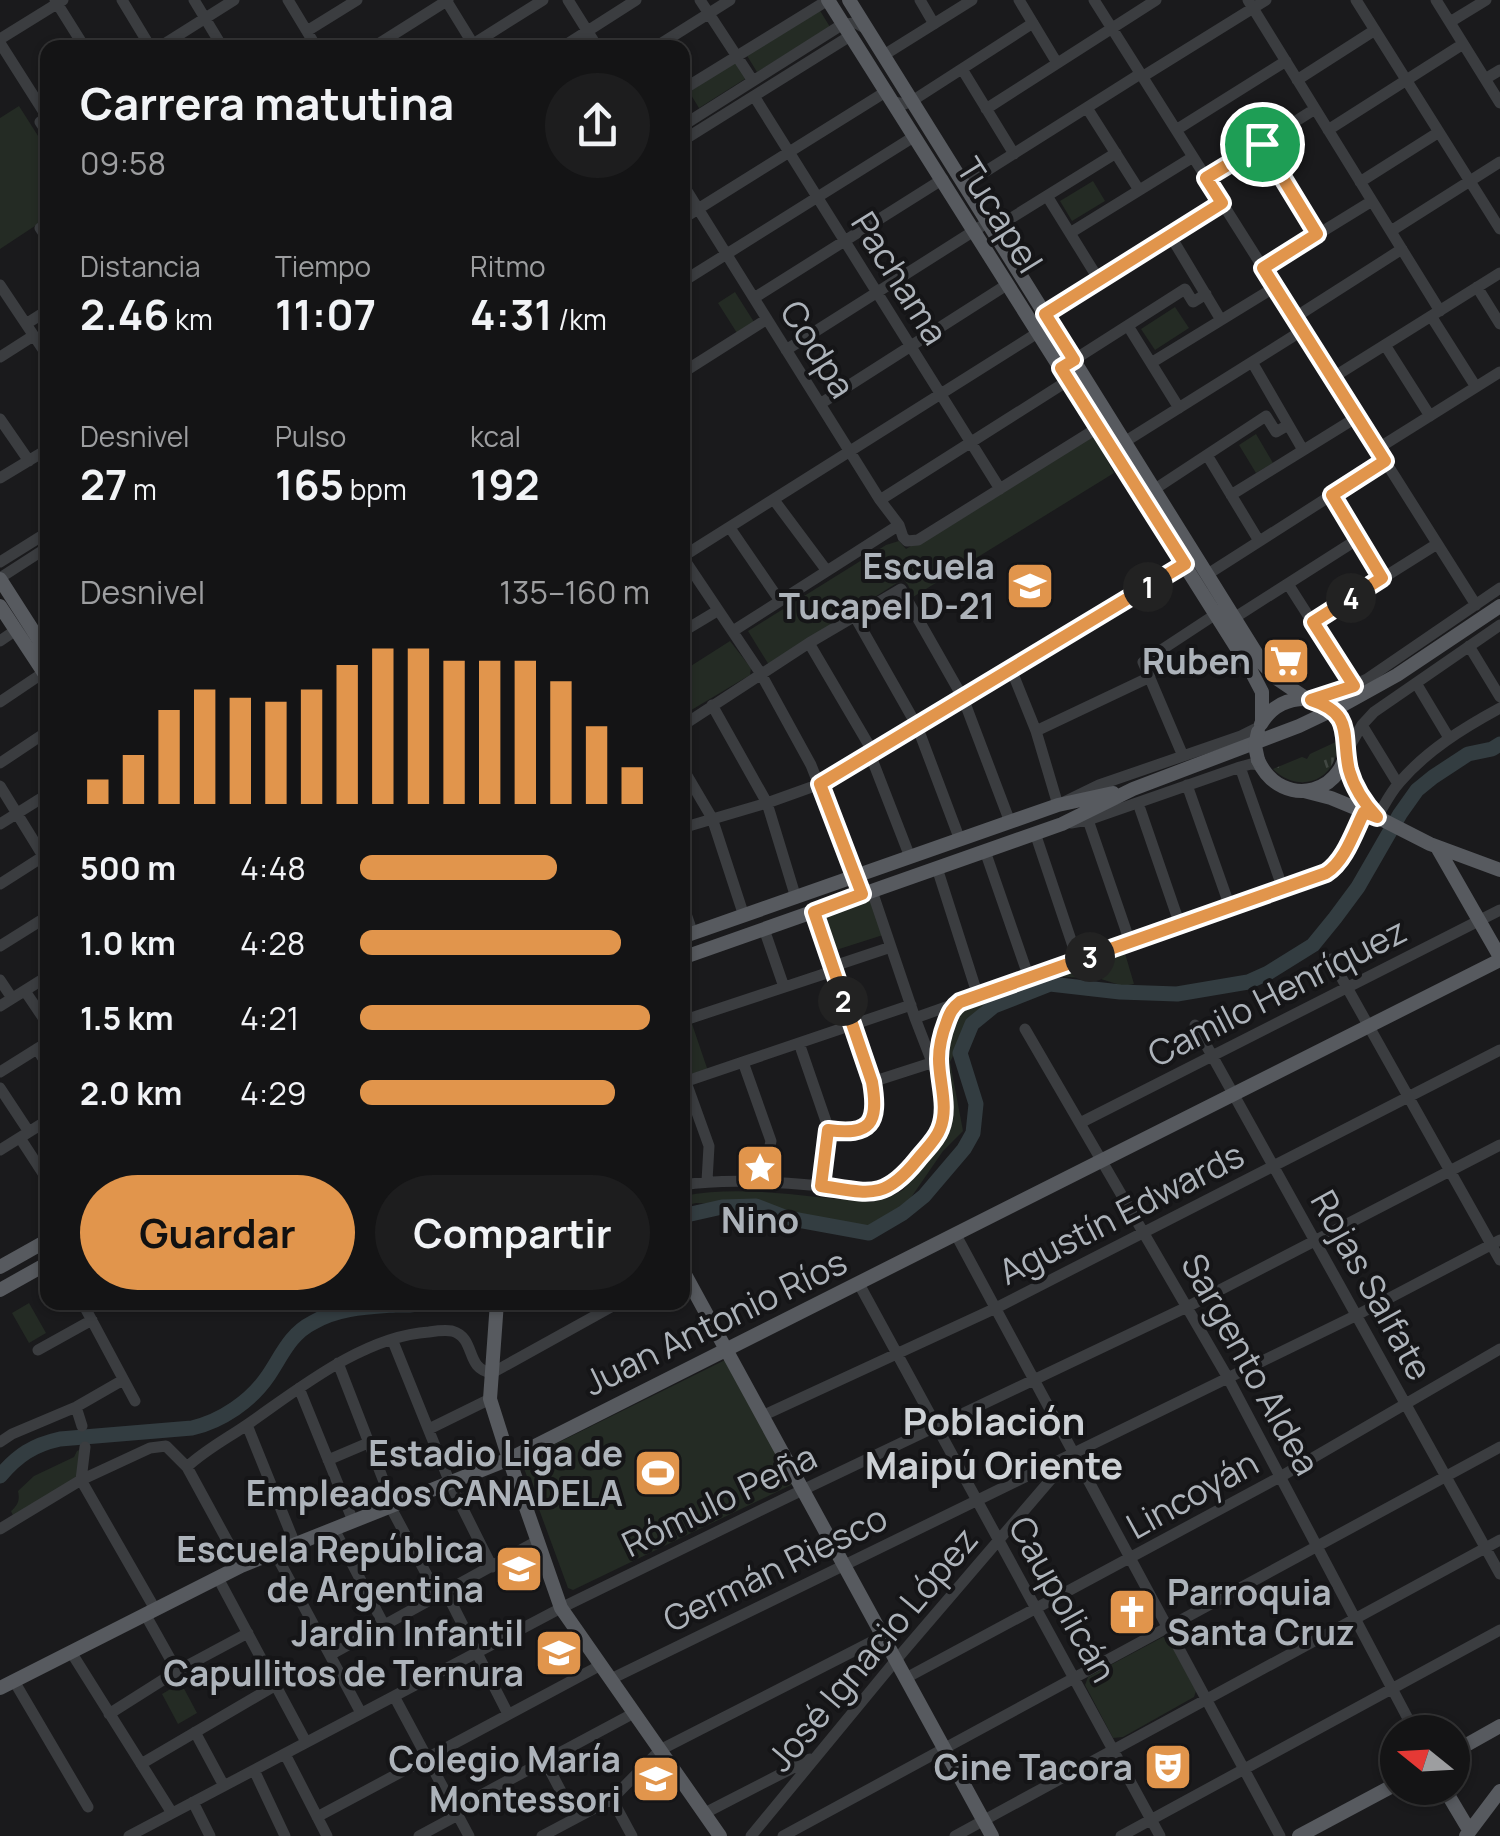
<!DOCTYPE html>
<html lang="es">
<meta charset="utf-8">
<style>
body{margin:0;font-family:Manrope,sans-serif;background:#1d1d1e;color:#f1f3f6;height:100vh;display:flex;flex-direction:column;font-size:38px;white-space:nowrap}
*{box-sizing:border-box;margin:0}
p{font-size:32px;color:#9d9ea0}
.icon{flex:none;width:55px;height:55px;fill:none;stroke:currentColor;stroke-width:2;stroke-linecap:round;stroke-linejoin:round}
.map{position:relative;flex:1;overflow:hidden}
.details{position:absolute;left:40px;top:40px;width:650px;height:1270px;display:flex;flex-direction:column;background:#141415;border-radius:20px;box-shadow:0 2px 8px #0004,0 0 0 2px #333334}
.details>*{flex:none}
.needle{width:65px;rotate:288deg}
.fabs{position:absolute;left:1380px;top:1715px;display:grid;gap:20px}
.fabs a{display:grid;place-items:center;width:90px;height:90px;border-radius:50%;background:#141415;box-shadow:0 2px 8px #0004,0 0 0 2px #333334;font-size:50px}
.pin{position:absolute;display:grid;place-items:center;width:85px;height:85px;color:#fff;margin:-42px;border:5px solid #fff;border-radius:50%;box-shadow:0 2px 10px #0007}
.km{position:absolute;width:50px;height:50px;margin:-25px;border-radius:50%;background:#222;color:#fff;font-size:28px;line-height:50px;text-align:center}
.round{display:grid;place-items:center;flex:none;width:105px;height:105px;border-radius:52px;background:#1d1d1e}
.overview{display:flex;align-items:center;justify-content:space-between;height:170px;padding:0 40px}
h1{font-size:45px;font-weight:700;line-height:75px}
.figures{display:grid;grid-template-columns:repeat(3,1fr);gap:15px;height:170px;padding:10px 40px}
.figures div{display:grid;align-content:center}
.figures b{font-size:42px;font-weight:700}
.figures small{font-size:28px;font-weight:400}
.figures p{font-size:28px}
.chart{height:280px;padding:20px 40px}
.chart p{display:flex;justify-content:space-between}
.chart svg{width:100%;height:180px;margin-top:10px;stroke:#e1954c;stroke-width:6}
.cta{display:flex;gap:20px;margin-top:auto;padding:20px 40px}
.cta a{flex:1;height:115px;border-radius:60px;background:#e1954c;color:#111;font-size:40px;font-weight:700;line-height:115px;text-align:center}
.cta a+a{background:#1d1d1e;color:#f1f3f6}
ul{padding:0 40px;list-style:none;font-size:32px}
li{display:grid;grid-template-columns:160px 120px 1fr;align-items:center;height:75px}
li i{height:25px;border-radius:12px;background:#e1954c}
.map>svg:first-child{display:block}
.grass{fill:url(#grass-tufts)}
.green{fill:#242b24}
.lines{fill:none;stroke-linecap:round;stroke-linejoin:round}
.river{stroke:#333d41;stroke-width:15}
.minor{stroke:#3b3d40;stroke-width:11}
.major{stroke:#575a5f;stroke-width:14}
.major-bridge{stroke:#575a5f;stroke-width:14}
.route-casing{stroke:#fff;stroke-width:20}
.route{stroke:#e1954c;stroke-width:12}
.labels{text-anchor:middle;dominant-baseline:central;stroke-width:8;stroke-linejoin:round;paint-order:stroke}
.street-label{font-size:35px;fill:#adb3ba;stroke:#151517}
.poi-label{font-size:35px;font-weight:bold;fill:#adb3ba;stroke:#151517;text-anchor:end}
.neighbourhood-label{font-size:38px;font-weight:bold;fill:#ced2d6;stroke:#151517}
</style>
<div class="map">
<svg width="1500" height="1836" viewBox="0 0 1500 1836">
<defs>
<pattern id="grass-tufts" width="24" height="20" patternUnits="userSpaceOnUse" patternTransform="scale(2.5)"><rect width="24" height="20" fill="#242b24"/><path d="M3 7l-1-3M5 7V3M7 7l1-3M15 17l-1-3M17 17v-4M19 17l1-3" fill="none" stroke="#414742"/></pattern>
</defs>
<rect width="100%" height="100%" fill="#1a1a1c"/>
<path class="grass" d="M1338,741C1338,779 1301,796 1273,769L1302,757L1307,759L1310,754Z"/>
<path class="green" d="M819,9L830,27L757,72L746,54Z
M737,59L748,77L699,108L688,90Z
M19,106L47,150V218L0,249V118Z
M1093,181L1105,201L1072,221L1060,201Z
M735,292L754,322L737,333L718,303Z
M1175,307L1189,328L1155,350L1141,329Z
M1256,434L1273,463L1256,473L1239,445Z
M1094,435L1114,473L913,597L908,585L903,579L769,665L748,631L886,545L899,541L906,549Z
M730,641L751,668L750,675L683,715V671Z
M861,898L871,901L883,935L833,951L824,924L829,911Z
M1124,950L1134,984L1123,986L1101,979L1052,976Z
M1000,993L1002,998L982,1009L967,1028L950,1062L963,1131L943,1151L910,1199L872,1227L855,1229L844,1223L803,1220L780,1210L745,1205L696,1203L683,1206V1196C745,1184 809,1198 871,1202L888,1198L903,1190L943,1140L948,1121L943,1053L955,1018L964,1007Z
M691,1021L708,1071L688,1074L682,1067V1024Z
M29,1303L46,1333L29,1343L12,1313Z
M727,1359L795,1483L573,1590L568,1588L522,1463L525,1462V1459Z
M85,1447L81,1480L15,1520L11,1511C18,1505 20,1500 18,1491L34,1476L74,1457L77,1451Z
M1163,1637L1169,1639L1196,1691L1194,1697L1123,1737L1113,1738L1085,1685L1088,1677Z
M181,1683L197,1713L178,1724L162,1694Z"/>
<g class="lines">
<path class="river" d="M682,1216L722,1207L756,1206L787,1218L869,1233L903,1213L924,1196L964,1149L973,1133L976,1104L960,1053L972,1024L994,1006L1050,984L1120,992L1177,994L1248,982L1268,973L1313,945L1335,918L1358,887L1400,814L1417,790L1433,777L1468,754L1492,749L1500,744
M0,1476C18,1455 33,1445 60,1439L192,1428C222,1421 251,1401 268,1376C281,1357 290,1334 312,1323C337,1308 366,1307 395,1305C405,1305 415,1306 425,1302"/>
<path class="minor" d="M55,0L85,48
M122,0L151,48
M194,0L223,48
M288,0L317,48
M446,0L473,44
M568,0L598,48
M700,0L753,81
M920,0L934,24
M1019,0L1057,63
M1094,0L1476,605
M1248,0L1440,311
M1356,0L1500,229
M1436,0L1500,103
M1450,22L1486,0
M307,31L357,0
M0,39L63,0
M0,43L47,117L40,122L48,134
M158,48L234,0
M372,48L448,0
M467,48L543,0
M561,48L636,0
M654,48L730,0
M884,55L972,0
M962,69L1014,154
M1142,77L1266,0
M1485,79L1500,70
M1297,80L1375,30
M682,90L828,0
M754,96L1000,489
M894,102L904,104L912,101L1033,23
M1087,108L1139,190
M986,109L1156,0
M682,126L843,24L856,23L868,30
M1176,130L1286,61
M1328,130L1463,44
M682,141L850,36
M1261,143L1317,234
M1206,178L1315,109
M1360,182L1439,132
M682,183L880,500L899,525L903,537L907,541L918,540L1099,427
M964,185L1140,74
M1047,196L1099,280
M682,219L887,91
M40,228L48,240
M992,230L1116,153
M1391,231L1500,162
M1070,233L1193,157
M1170,235L1221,320
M1263,268L1372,201
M682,282L915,136
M0,285L48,357
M1477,287L1500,324
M754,298L943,179
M1045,314L1222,203
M1431,316L1476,387
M1294,318L1402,249
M26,324L48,310
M1128,326L1179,408
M1385,345L1430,416
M786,350L988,222
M0,357L33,336
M1252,362L1303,450
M1069,363L1185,289L1193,302L1206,294
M1151,363L1275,287
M682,373L767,319
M1332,378L1500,273
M820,404L1008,284
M0,419L29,461
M1126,441L1303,330
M1377,449L1500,372
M1207,455L1259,541
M0,478L48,449
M1155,489L1266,416L1276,432L1288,425
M1231,495L1357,417
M1332,495L1382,578
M774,500L827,571
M880,500L1069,380
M730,528L780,601
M682,556L761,674L811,765L862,894
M682,557L1039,332
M0,562L48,532
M1208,574L1385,461
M0,578L48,547
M1288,584L1353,686
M854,615L917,726L960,840
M1231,620L1358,539
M1313,622L1437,544
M733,631L899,525
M682,632L717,611
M0,641L16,630
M809,643L873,752
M1469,646L1500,697
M1011,669L1036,731L1058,805L1099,785L1241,736L1259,727
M1416,683L1449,738
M1311,700L1338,692L1367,679L1500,588
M0,702L43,673
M712,705L767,803L796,898
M1362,725L1398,784
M682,726L809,643L901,589L963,698L1010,822
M1036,731L1150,677
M1347,751L1362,725L1374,712L1500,625
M870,754L910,857
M1183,756L1143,662L1216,614
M0,763L48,731
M682,767L712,818L744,916
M1240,767L1283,889
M1187,785L1230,907
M0,786L48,864
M1138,803L1180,925
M1377,817C1384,806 1390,793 1399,783C1426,751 1463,728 1500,708
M1088,820L1130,942
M1071,823L1088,820L1240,767L1251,764L1260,765
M0,824L48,794
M682,828L767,803L820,784L1185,565
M1035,833L1078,961
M985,851L1029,978
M937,868L978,996
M0,884L47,854
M872,891L915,1018L937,1075
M682,902L693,934
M814,911L872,1082C879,1123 871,1136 829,1130
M764,929L784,987
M0,946L48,916
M1331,959L1500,1260
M831,967L891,947
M0,980L12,998
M25,991L48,1025
M0,1006L48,976
M915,1018L1326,873L1339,861L1364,812
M682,1021L833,971
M1195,1025L1500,1574
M1025,1029L1228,1378L1415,1732
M799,1043L829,1130L821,1186
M37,1049L48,1066
M743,1062L771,1141L762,1183
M682,1071L709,1146L707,1181
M0,1072L48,1042
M687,1081L911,1005
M872,1082L931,1063
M0,1088L29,1132
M1080,1123L1500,910
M20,1138L48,1181
M0,1150L48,1120
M682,1185C727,1178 776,1182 821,1186C838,1188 858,1195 875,1192C897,1187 931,1151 940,1129C949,1108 939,1083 939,1061C938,1042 945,1026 952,1009L956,1005
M956,1235L1280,1836
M859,1284L1160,1836
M82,1302L135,1401
M392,1339L450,1483L492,1567
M38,1350L92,1320
M338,1363L393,1505
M299,1388L353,1521
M76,1407L82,1426
M762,1416L996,1308L1500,1050
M247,1425L295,1544
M429,1429L490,1399
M0,1442L12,1434L76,1407L123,1380
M85,1447L81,1480L155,1609
M328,1460L368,1443
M187,1467C206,1449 230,1437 251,1422C301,1387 365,1336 429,1332C436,1331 445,1330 452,1331C477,1338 464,1369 492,1373L620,1302
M390,1506L437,1594
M0,1529L81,1480L150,1448L166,1446L187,1467L241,1566
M334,1529L383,1623
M275,1553L361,1713
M218,1578L306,1742
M445,1590L508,1714
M145,1614L177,1671
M71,1652L172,1813
M330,1655L537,1541
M906,1678L1280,1477L1500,1349
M611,1679L1357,1315L1500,1240
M14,1681L88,1807
M394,1696L469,1836
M109,1714L177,1671L248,1633
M195,1732L224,1786
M285,1754L327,1836
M545,1761L575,1818
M141,1764L276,1685
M254,1770L285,1836
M612,1799L632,1836
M193,1802L210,1836
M455,1809L634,1713
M705,1813L810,1759
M317,1817L601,1665
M129,1836L561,1608L790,1496L1187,1307L1500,1145
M419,1836L458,1815
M542,1836L612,1799L660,1750L883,1636
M751,1836L896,1660L1070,1457
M783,1836L1500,1447
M955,1836L1500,1540
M1121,1836L1500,1630"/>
<path class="major" d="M828,0L1250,669L1262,692V722
M849,0L1263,664L1276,678L1307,699
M0,579L48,654
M0,606L48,679
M1261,724C1271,707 1285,699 1305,699
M1347,756C1350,780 1360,799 1377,816
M1258,760C1282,813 1353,793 1346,736
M1304,791L1331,798L1377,817L1430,844L1500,870
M1437,847L1500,957
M682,937L1058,805L1113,793
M682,958L1062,824L1133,789L1299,726L1343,705L1397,675L1500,606
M0,1267L48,1240
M682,1269L992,1836
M0,1290L48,1263
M497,1302L490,1399L509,1459L561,1608L720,1836
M0,1688L241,1566L509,1459L1500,960
M1452,1753L1500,1726
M1444,1788L1469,1830
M1299,1836L1398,1783
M1466,1836L1500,1791"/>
<path class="major-bridge" d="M1320,703L1336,714L1346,736
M1258,732L1255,746L1258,760"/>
</g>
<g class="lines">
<g class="route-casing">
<path id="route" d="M1262,144L1317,234L1263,268L1385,461L1332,495L1382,578L1313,622L1354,686L1311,700C1355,714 1341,736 1349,770C1354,788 1364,803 1377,817L1364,812C1354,832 1345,861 1326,873L960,1002C952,1008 950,1013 947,1021C942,1034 939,1046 939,1059C939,1082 949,1107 940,1129C936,1140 925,1150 917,1160C884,1201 869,1193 821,1186L828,1130C871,1136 879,1123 872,1082L814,912L862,894L820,784L1185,564L1061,368L1074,360L1045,314L1222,203L1206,178Z"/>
</g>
<use href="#route" class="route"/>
</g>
<defs>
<g id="school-square" transform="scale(2.5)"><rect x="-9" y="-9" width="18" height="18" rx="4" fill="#e1954c" stroke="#151517"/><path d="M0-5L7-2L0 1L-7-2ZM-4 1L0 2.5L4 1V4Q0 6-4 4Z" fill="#fff"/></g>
<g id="supermarket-square" transform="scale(2.5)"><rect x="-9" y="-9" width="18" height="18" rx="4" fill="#e1954c" stroke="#151517"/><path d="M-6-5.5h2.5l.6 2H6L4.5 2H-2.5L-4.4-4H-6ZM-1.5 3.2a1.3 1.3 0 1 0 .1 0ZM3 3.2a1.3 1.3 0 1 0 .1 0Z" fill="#fff"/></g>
<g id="sight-square" transform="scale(2.5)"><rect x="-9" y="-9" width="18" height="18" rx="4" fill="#e1954c" stroke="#151517"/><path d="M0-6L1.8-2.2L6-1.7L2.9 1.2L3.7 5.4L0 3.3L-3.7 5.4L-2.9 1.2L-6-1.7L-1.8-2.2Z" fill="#fff"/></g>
<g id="stadium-square" transform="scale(2.5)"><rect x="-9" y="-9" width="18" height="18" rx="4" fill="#e1954c" stroke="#151517"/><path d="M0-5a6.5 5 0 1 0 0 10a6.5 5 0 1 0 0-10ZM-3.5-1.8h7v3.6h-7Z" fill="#fff"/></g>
<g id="church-square" transform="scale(2.5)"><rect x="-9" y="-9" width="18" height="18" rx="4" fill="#e1954c" stroke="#151517"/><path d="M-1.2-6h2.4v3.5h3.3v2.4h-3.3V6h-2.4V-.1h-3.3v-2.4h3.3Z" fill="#fff"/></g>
<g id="theatre-square" transform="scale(2.5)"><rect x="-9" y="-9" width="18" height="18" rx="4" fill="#e1954c" stroke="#151517"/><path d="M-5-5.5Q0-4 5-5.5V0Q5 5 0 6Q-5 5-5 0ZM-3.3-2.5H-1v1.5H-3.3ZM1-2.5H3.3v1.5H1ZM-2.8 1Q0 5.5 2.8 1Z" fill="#fff"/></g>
</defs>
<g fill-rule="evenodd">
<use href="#school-square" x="1030" y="586"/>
<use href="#supermarket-square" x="1286" y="661"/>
<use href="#sight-square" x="760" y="1168"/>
<use href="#stadium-square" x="658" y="1473"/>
<use href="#school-square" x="519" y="1569"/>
<use href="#church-square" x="1132" y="1612"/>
<use href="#school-square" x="559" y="1653"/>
<use href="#theatre-square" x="1168" y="1767"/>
<use href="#school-square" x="656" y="1779"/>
</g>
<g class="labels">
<g class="street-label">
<text transform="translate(1000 215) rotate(58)">Tucapel</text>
<text transform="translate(900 278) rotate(58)">Pachama</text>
<text transform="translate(818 349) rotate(58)">Codpa</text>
<text transform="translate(1277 992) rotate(-27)">Camilo Henríquez</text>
<text transform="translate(1121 1213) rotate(-27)">Agustín Edwards</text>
<text transform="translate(1372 1285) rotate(61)">Rojas Salfate</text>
<text transform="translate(715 1322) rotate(-26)">Juan Antonio Ríos</text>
<text transform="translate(1251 1364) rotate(61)">Sargento Aldea</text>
<text transform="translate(1192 1494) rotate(-29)">Lincoyán</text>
<text transform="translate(719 1500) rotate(-26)">Rómulo Peña</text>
<text transform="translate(775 1568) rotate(-26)">Germán Riesco</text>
<text transform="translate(1063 1599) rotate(61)">Caupolicán</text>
<text transform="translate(872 1649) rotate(-50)">José Ignacio López</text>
</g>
<g class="poi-label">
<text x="995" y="566">Escuela<tspan x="995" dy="40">Tucapel D-21</tspan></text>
<text x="1251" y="661">Ruben</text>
<text x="760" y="1220" text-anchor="middle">Nino</text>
<text x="623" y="1453">Estadio Liga de<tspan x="623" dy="40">Empleados CANADELA</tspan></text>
<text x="484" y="1549">Escuela República<tspan x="484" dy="40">de Argentina</tspan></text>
<text x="1167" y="1592" text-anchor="start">Parroquia<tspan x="1167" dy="40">Santa Cruz</tspan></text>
<text x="524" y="1633">Jardin Infantil<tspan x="524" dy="40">Capullitos de Ternura</tspan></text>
<text x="621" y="1759">Colegio María<tspan x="621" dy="40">Montessori</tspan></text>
<text x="1133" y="1767">Cine Tacora</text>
</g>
<g class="neighbourhood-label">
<text x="994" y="1420">Población<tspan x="994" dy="44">Maipú Oriente</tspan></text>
</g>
</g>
</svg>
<div class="fabs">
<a><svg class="needle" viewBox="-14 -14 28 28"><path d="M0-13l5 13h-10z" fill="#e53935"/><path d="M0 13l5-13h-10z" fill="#9d9ea0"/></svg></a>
</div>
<div class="pin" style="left:1262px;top:144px;background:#1e9e55"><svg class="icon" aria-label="arrive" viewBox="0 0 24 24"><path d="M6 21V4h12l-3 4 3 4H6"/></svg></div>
<b class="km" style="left:1148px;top:587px">1</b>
<b class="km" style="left:843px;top:1001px">2</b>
<b class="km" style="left:1090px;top:957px">3</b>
<b class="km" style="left:1351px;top:598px">4</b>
<section class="details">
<div class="overview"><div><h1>Carrera matutina</h1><p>09:58</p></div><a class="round"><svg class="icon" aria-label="share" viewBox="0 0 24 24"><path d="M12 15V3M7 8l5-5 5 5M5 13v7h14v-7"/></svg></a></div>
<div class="figures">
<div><p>Distancia</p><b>2.46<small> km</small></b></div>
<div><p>Tiempo</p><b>11:07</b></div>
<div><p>Ritmo</p><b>4:31<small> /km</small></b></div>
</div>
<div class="figures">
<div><p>Desnivel</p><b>27<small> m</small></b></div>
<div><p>Pulso</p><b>165<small> bpm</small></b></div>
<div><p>kcal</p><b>192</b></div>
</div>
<div class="chart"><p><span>Desnivel</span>135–160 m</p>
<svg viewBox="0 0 160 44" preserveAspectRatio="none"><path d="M5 44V38M15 44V32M25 44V21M35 44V16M45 44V18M55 44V19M65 44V16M75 44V10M85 44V6M95 44V6M105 44V9M115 44V9M125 44V9M135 44V14M145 44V25M155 44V35"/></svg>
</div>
<ul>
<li><b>500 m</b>4:48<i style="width:68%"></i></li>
<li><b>1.0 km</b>4:28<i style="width:90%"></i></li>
<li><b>1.5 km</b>4:21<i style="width:100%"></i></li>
<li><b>2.0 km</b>4:29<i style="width:88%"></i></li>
</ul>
<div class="cta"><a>Guardar</a><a>Compartir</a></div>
</section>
</div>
